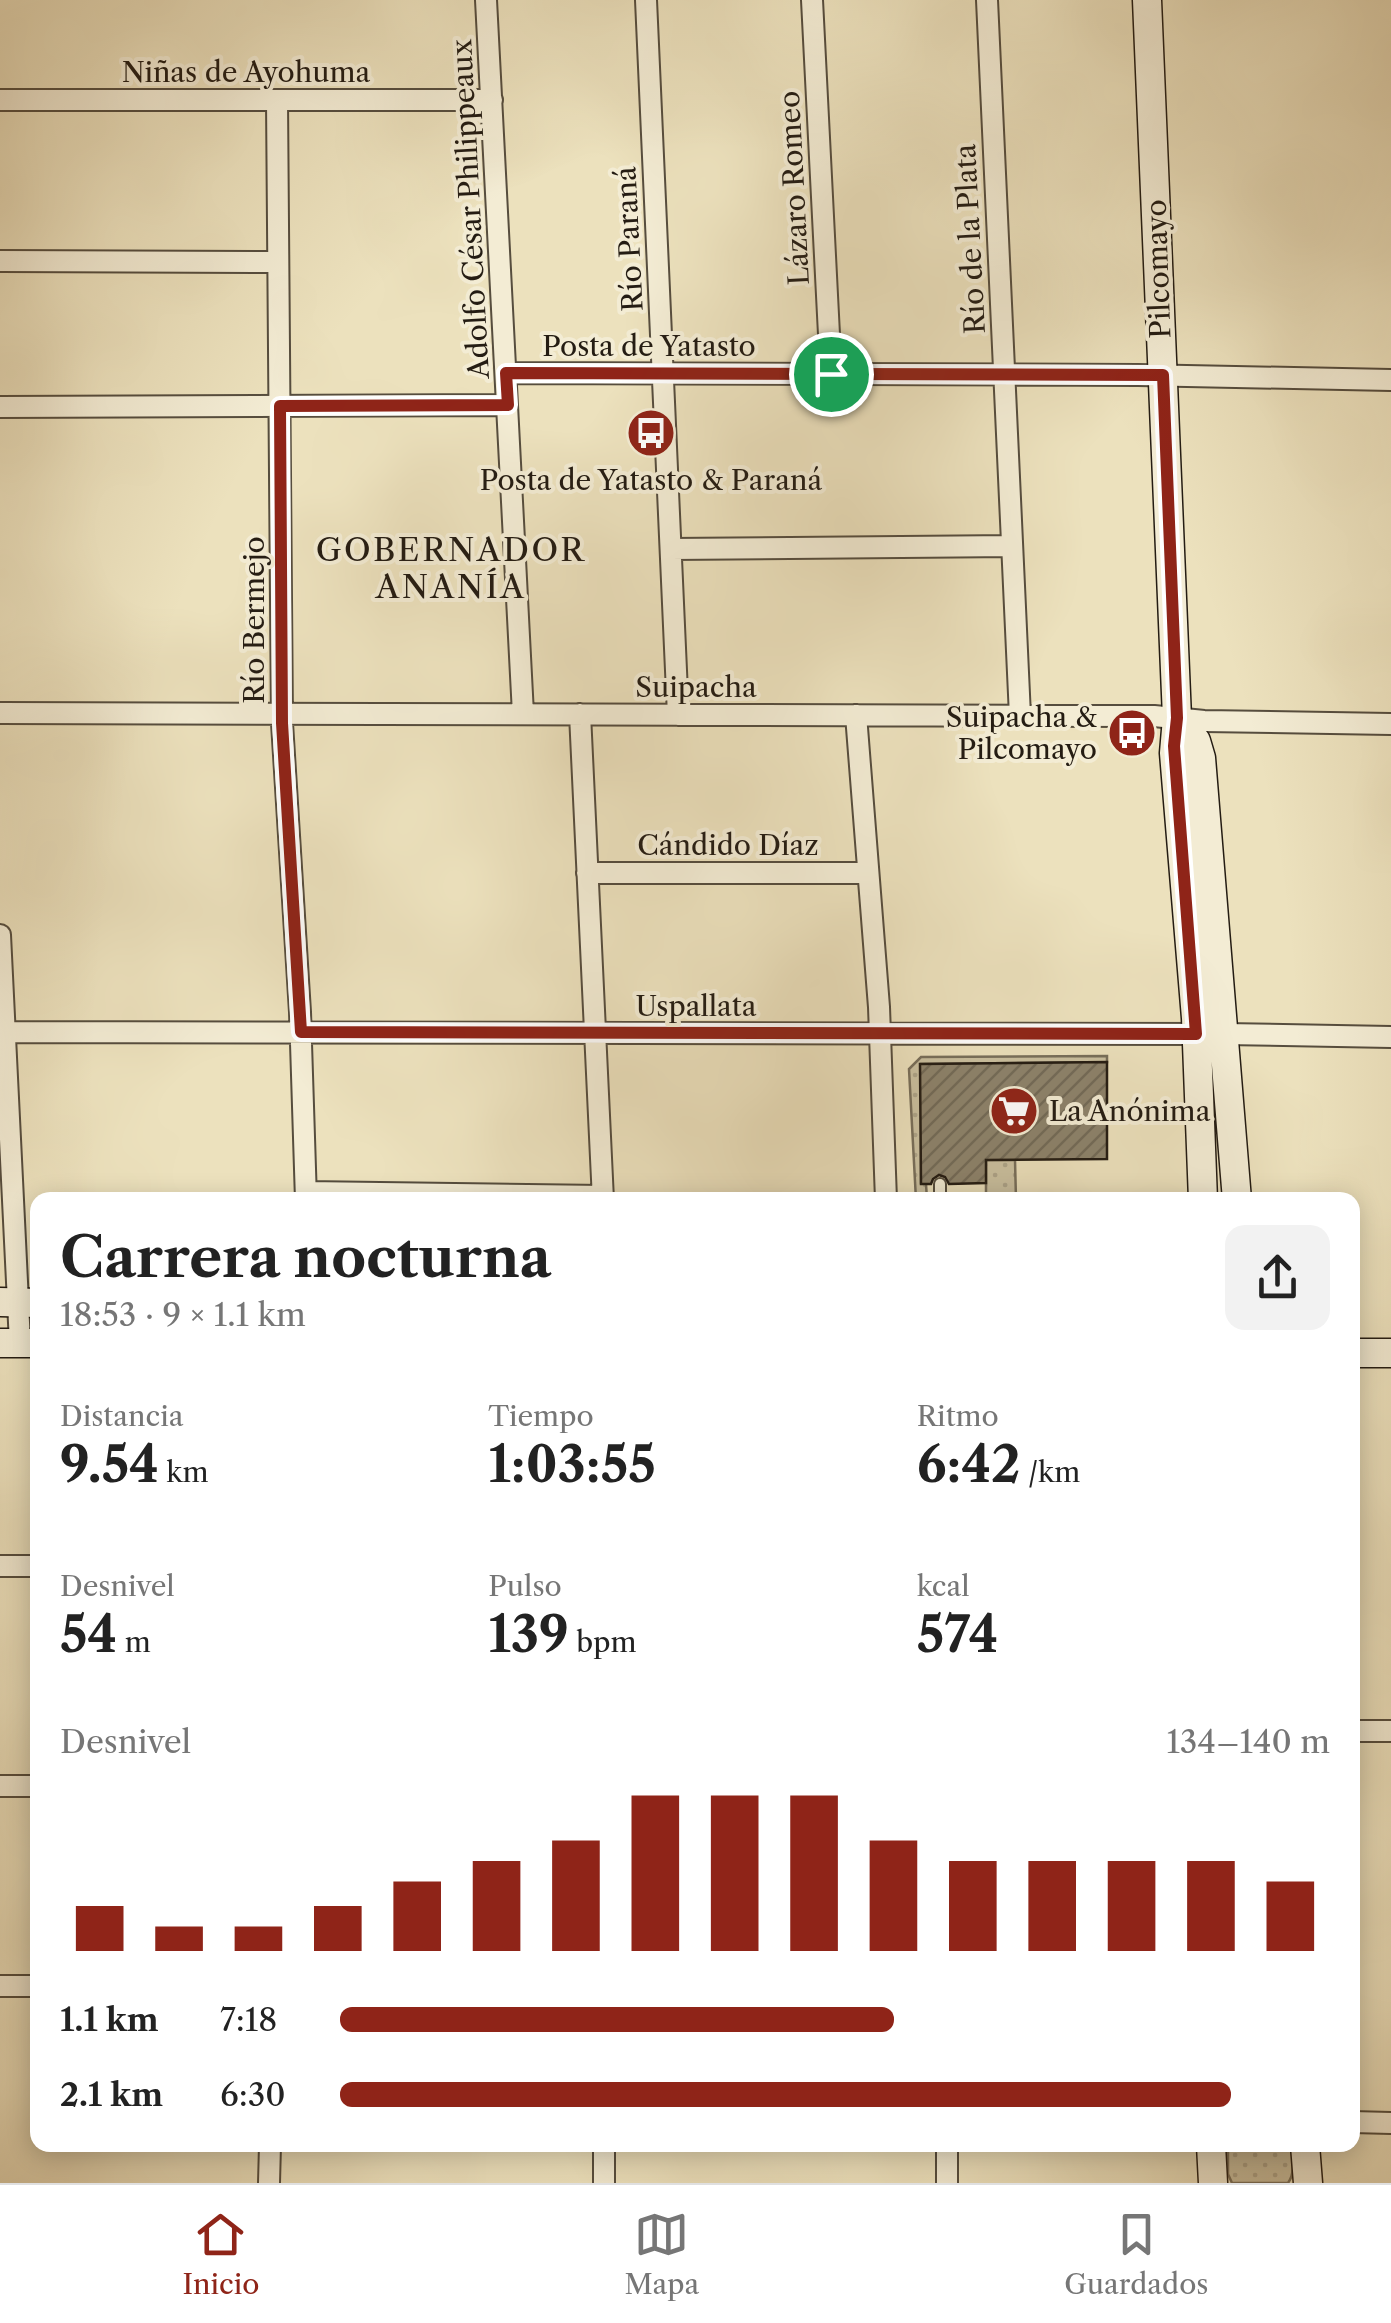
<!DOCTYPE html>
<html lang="es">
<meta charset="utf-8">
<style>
body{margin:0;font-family:"Libre Caslon Text",serif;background:#f2f2f2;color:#222;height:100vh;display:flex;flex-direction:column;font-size:38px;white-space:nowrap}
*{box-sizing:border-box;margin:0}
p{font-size:32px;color:#767676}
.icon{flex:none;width:55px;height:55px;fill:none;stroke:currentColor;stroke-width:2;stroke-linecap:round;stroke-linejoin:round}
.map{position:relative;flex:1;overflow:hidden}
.side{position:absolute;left:30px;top:1192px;width:1330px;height:960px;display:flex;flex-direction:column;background:#fff;border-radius:20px;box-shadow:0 5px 25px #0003}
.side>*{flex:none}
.pin{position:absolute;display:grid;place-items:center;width:85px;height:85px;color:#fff;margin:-42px;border:5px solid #fff;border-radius:50%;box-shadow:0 2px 10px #0007}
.round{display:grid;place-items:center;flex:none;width:105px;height:105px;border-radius:20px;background:#f2f2f2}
.head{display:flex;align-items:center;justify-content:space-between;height:170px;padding:0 30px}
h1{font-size:55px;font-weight:800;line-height:75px}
.figures{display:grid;grid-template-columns:repeat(3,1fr);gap:15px;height:170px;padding:10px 30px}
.figures div{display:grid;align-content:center}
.figures b{font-size:50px;font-weight:800}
.figures small{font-size:28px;font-weight:400}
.figures p{font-size:28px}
.chart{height:280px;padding:20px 30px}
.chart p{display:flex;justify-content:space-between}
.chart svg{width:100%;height:180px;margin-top:10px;stroke:#8f2418;stroke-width:6}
ul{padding:0 30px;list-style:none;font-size:32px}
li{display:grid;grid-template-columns:160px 120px 1fr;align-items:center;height:75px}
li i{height:25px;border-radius:12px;background:#8f2418}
.menu{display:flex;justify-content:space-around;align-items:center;height:140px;border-top:2px solid #e0e0e0;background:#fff;font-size:28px;color:#767676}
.menu a{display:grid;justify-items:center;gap:5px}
.menu .active{color:#8f2418}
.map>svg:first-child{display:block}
.grass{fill:url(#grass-dots);stroke:#776e5a;stroke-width:2.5}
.building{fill:url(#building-hatch);stroke:#241c13;stroke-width:2.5}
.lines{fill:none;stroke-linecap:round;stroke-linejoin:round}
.lane-casing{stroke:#564d3e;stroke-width:14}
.street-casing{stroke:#564d3e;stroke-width:24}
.secondary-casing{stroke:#241c13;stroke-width:31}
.lane{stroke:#f3ecd4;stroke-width:10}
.street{stroke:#f3ecd4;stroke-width:20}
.secondary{stroke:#f3ecd4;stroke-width:28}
.route-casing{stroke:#fff;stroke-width:20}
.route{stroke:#8f2418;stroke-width:12}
.labels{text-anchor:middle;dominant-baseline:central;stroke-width:8;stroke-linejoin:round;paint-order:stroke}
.street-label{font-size:28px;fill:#241c13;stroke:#f3ecd4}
.poi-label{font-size:28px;fill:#241c13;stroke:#f3ecd4}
.quarter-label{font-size:32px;letter-spacing:2.5px;fill:#241c13;stroke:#f3ecd4}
</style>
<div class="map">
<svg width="1391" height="2183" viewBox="0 0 1391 2183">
<defs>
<pattern id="grass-dots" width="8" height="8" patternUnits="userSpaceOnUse" patternTransform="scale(2.5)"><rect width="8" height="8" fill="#cac0a0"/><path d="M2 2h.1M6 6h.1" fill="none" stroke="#ada489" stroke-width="1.8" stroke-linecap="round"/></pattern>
<pattern id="building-hatch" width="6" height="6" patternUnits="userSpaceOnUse" patternTransform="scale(2.5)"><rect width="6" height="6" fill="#8c826b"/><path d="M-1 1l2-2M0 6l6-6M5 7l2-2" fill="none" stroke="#726a57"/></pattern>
</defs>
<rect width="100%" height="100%" fill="#ece1bd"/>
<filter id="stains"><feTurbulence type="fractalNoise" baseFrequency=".002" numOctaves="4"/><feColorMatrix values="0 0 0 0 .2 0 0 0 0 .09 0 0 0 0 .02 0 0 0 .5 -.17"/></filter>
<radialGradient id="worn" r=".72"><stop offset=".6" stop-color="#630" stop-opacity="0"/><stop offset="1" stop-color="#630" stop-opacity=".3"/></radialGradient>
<path class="grass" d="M1107,1056V1062L921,1064V1183L926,1184L927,1200H916L909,1069L921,1057Z
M986,1160H1015L1016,1200H954V1197L986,1196Z
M1228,2145H1291C1292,2158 1296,2172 1288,2183H1232L1228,2174Z"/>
<path class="building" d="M1107,1062V1159L986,1160V1183L949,1184L945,1177L939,1175L933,1179L931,1184H921L920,1064Z"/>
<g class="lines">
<g class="lane-casing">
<path id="lane" d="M940,1184V1200"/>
</g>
<g class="street-casing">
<path id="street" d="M486,0L523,714
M646,0L678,715
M812,0L831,374
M987,0L1020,716
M0,100H492
M277,100L282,723L300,1012L306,1200
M0,261L278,262
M506,373L1138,375L1391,380
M0,407L507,405
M671,549L1012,546
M0,713L1154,716L1204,721L1391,724
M580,714L603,1200
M856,715L879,1007L886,1200
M587,873H868
M0,935L20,1343
M0,1032L1224,1034L1391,1037
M306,1192L603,1196
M0,1566H38
M1352,1731H1391
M0,1786H38
M0,1986H38
M1352,2122L1391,2123
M269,2183L270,2145
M604,2183V2145
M947,2183V2145"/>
</g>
<g class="secondary-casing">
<path id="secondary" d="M1147,0L1177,718L1174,753L1196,1018L1203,1200
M1177,718L1196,741L1201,758L1237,1200
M0,1302L38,1303
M0,1343H38
M1352,1353H1391
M1211,2145L1213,2183
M1305,2145L1308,2183"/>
</g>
<use href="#lane" class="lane"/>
<use href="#street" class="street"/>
<use href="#secondary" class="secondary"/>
</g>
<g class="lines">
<g class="route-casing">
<path id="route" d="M506,373L1163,375L1177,718L1174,746L1196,1034L301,1032L282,723L280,406L508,405Z"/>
</g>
<use href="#route" class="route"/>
</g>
<defs>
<g id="bus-disc" transform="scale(2.5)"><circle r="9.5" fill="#8f2418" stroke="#f3ecd4"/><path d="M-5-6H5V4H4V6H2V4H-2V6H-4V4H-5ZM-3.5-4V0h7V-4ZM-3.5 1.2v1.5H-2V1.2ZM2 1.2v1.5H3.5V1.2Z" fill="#fff"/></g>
<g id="supermarket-disc" transform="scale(2.5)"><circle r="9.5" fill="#8f2418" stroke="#f3ecd4"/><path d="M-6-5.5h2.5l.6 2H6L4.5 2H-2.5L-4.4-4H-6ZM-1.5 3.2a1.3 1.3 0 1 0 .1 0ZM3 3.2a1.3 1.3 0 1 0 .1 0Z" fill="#fff"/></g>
</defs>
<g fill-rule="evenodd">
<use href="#bus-disc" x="651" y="433"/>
<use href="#bus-disc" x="1132" y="733"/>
<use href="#supermarket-disc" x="1014" y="1111"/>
</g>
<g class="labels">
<g class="street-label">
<text x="246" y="72">Niñas de Ayohuma</text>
<text transform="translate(794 188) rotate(-93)">Lázaro Romeo</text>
<text transform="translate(470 209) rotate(-93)">Adolfo César Philippeaux</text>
<text transform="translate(629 239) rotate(-93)">Río Paraná</text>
<text transform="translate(970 239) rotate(-93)">Río de la Plata</text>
<text transform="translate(1158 269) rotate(-92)">Pilcomayo</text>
<text x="649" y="346">Posta de Yatasto</text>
<text transform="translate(254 620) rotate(-90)">Río Bermejo</text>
<text x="696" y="687">Suipacha</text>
<text x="728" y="845">Cándido Díaz</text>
<text x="696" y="1006">Uspallata</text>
</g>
<g class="poi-label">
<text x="651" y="480">Posta de Yatasto &amp; Paraná</text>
<text x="1097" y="717" text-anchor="end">Suipacha &amp;<tspan x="1097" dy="32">Pilcomayo</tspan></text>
<text x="1049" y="1111" text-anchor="start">La Anónima</text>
</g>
<g class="quarter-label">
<text x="451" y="549">GOBERNADOR<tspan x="451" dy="37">ANANÍA</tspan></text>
</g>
</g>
<rect width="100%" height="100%" filter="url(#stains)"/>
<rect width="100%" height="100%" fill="url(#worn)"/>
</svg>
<div class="pin" style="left:831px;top:374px;background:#1e9e55"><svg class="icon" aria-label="arrive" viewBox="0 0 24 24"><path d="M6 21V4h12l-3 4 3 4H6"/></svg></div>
<section class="side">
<div class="head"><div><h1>Carrera nocturna</h1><p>18:53 · 9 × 1.1 km</p></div><a class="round"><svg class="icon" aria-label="share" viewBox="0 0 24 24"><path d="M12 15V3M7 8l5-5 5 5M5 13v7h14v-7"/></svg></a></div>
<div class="figures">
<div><p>Distancia</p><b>9.54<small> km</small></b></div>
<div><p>Tiempo</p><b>1:03:55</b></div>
<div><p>Ritmo</p><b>6:42<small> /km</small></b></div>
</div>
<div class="figures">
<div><p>Desnivel</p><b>54<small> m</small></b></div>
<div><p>Pulso</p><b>139<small> bpm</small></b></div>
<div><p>kcal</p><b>574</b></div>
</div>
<div class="chart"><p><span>Desnivel</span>134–140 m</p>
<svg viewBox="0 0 160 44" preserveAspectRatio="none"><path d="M5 44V33M15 44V38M25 44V38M35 44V33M45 44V27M55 44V22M65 44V17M75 44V6M85 44V6M95 44V6M105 44V17M115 44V22M125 44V22M135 44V22M145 44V22M155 44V27"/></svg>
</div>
<ul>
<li><b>1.1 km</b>7:18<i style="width:56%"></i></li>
<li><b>2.1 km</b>6:30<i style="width:90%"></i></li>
</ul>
</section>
</div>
<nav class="menu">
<a class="active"><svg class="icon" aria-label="home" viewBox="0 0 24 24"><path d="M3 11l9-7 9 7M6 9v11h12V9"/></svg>Inicio</a>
<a><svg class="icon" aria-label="map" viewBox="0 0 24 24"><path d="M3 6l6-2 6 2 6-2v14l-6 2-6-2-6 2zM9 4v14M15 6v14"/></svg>Mapa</a>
<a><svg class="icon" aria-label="saved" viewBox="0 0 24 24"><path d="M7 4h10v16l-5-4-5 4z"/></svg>Guardados</a>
</nav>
